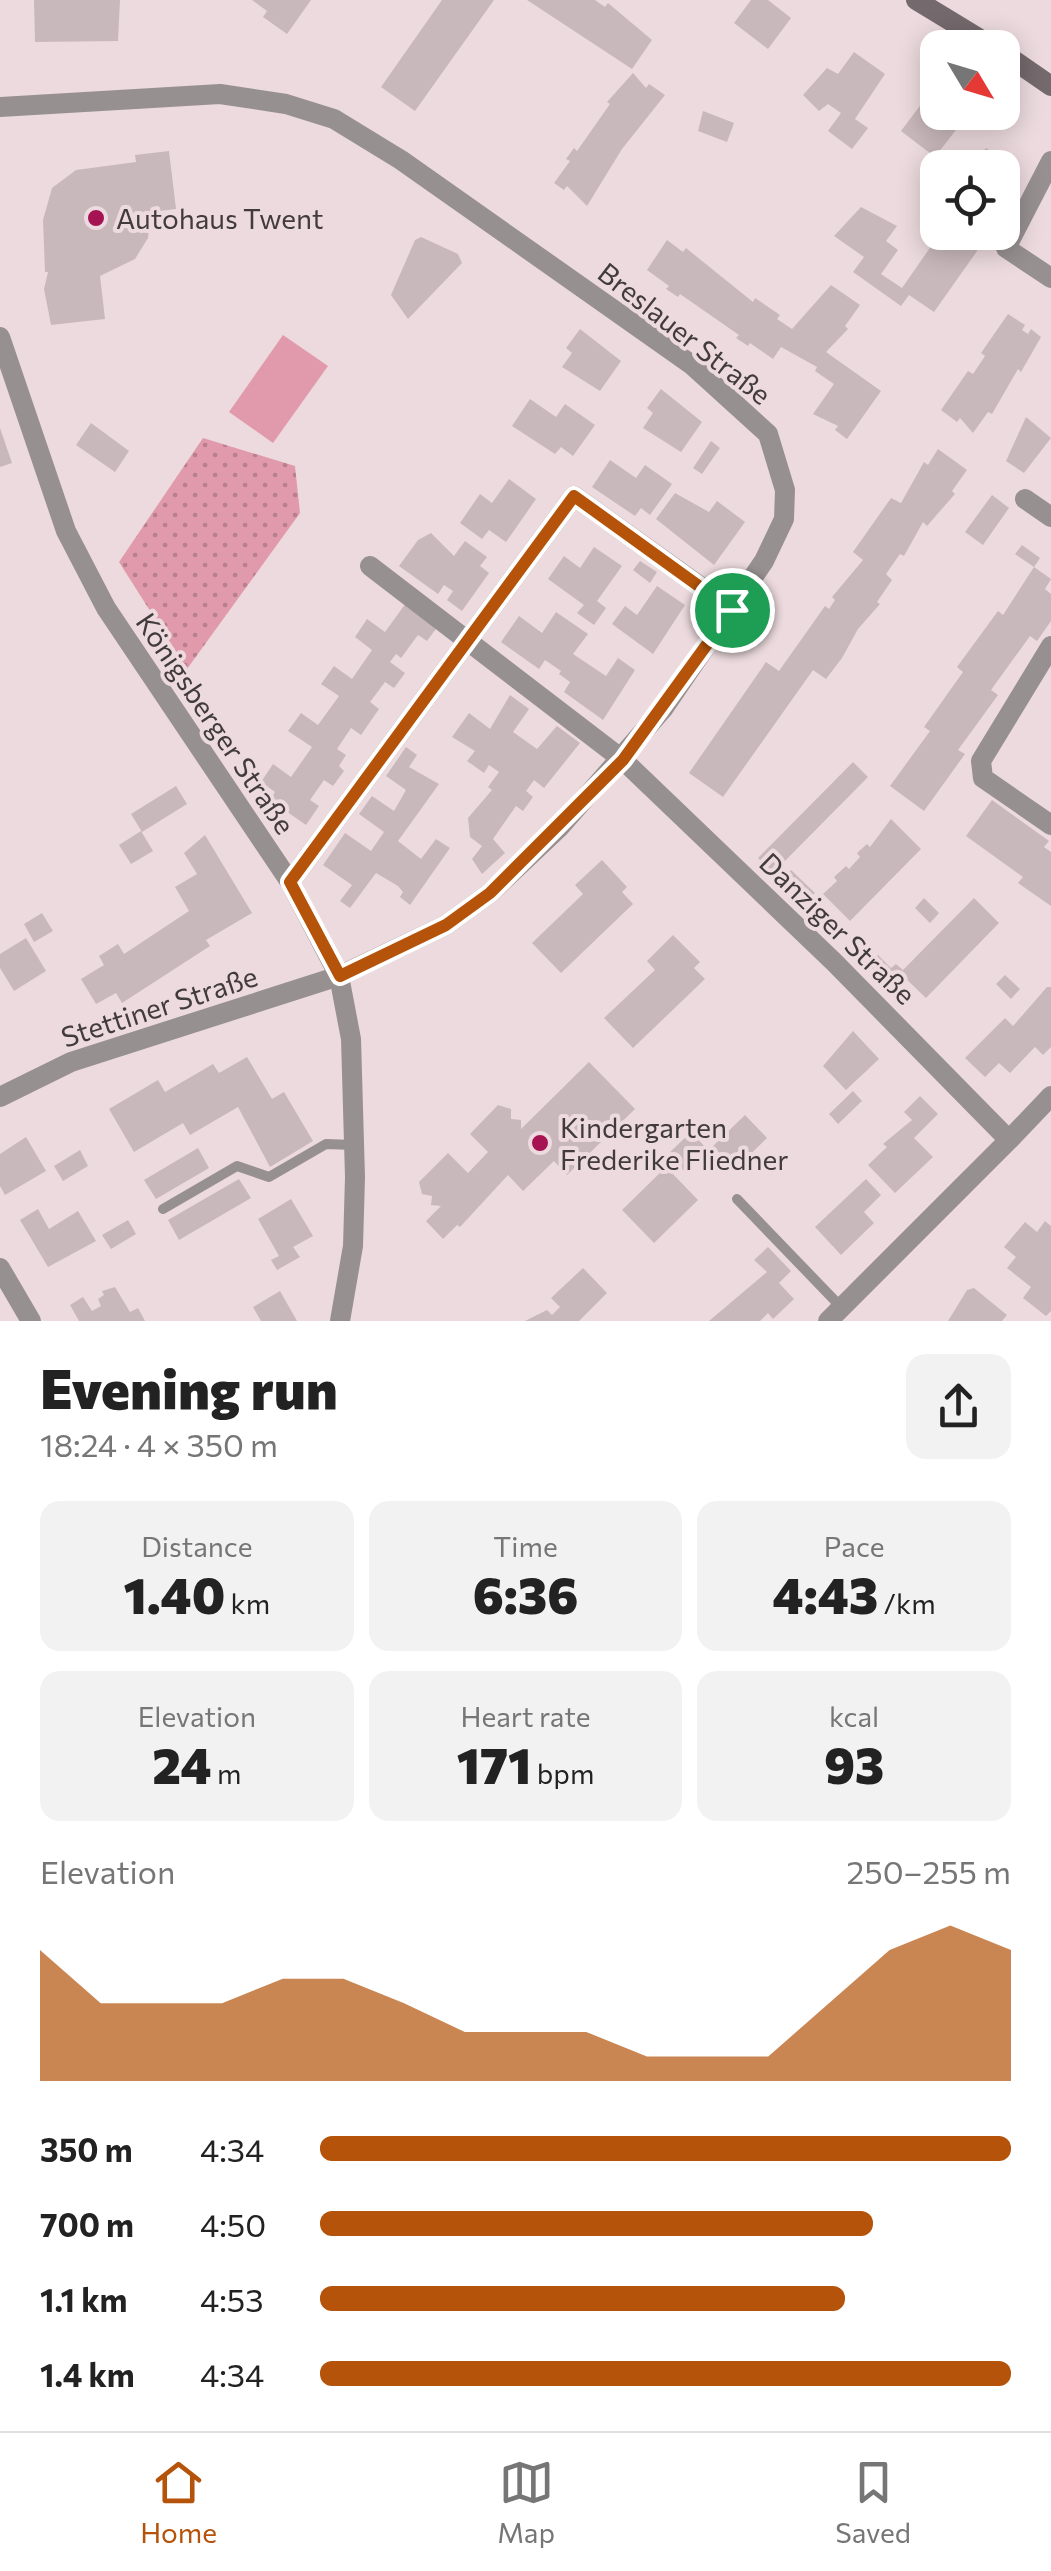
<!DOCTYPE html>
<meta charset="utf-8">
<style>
body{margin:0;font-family:Commissioner,sans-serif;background:#f2f2f2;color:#222;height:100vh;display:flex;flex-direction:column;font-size:38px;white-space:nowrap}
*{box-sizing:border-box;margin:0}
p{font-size:32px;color:#767676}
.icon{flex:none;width:55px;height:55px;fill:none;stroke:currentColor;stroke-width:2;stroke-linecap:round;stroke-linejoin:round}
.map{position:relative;height:1321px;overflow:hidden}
.panel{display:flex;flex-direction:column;background:#fff;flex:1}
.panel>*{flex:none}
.needle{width:65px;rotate:128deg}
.tools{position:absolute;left:920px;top:30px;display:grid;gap:20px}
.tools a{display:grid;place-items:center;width:100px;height:100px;border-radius:20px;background:#fff;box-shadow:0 5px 25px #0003;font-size:50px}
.pin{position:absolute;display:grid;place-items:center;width:85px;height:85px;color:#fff;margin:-42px;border:5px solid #fff;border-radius:50%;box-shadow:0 2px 10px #0007}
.round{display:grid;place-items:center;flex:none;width:105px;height:105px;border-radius:20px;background:#f2f2f2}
.headline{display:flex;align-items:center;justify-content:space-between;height:170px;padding:0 40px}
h1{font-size:55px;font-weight:800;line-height:75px}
.metrics{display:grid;grid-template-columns:repeat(3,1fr);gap:15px;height:170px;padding:10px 40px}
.metrics div{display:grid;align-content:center;border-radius:20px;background:#f2f2f2;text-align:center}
.metrics b{font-size:50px;font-weight:800}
.metrics small{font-size:28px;font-weight:400}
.metrics p{font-size:28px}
.chart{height:280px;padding:20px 40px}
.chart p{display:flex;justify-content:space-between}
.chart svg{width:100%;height:180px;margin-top:10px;fill:#b45309;opacity:.7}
ul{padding:0 40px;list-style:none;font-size:32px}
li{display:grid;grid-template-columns:160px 120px 1fr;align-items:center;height:75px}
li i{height:25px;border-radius:12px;background:#b45309}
.tab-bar{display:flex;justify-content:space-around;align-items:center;height:140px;border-top:2px solid #e0e0e0;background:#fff;font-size:28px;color:#767676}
.tab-bar a{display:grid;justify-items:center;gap:5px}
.tab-bar .current{color:#b45309}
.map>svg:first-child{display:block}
.grass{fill:#e19aac}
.park{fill:url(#park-dots)}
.building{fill:#c9b8bb}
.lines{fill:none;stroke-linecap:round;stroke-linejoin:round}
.lane{stroke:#979091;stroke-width:10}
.street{stroke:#979091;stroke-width:20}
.secondary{stroke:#74696c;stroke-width:20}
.route-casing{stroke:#fff;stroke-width:20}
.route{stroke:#b45309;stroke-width:12}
.poi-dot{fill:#a51353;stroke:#ecdade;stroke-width:4}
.labels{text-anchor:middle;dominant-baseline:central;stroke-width:8;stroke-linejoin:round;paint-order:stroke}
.poi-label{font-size:28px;fill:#423b3c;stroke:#ecdade;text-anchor:start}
.street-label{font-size:28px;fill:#423b3c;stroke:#ecdade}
</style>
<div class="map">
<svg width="1051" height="1321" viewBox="0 0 1051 1321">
<defs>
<pattern id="park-dots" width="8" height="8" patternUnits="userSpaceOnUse" patternTransform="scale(2.5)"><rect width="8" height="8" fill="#e19aac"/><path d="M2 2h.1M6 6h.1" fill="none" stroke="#b87f8d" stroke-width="1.8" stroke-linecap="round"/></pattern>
</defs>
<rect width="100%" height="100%" fill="#ecdade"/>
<path class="grass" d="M283,335L328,366L273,443L229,412Z"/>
<path class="park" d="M203,438L295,466L300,513L187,669L119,562Z"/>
<path class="building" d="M34,0H120L118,41L35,42Z
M252,0H311L287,34L263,17L267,11Z
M442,0H494L415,111L381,87Z
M527,0H595L605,7L608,3L652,40L632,69Z
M751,0H768L791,18L768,49L734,23Z
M854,52L885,74L855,119L868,128L852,149L828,131L841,113L828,104L819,111L803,95L827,68L838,74Z
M938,61V112H960L966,117L935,157L901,131L931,91L921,83Z
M633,73L646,88L649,84L665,95L622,149L587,206L567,186L564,190L554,183L570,161L566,159L574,148L577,151L610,104L607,102Z
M703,111L734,123L727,142L698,131Z
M986,148L1011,167L1002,177V168H971Z
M169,151L176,209L151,212L148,238L135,259L100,276L105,319L51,325L44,289L48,272H45L43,220L52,188L76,170L136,162L135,155Z
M861,207L897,226L886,241L898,250L881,274L902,288L941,232H966L982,244L934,312L909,295L901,306L853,272L864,257L834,236Z
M421,237L458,254L462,263L408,319L391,295L415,240Z
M667,240L683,252L686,248L753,302L755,298L780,315L777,319L792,329L831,285L860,305L845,326L848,329L826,352L881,391L847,439L835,430L838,426L813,414L834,384L815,371L817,367L781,347L773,359L750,343L748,346L736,338L739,335L680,294L678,297L666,289L669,286L647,270Z
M1008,314L1025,325L1022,330L1028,334L1031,329L1041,337L1021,372L1018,369L992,414L988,412L973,433L960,418L957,422L941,410L968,371L973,374L985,356L981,353Z
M580,329L621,361L600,391L562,367L572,353L566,348Z
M661,389L702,422L681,452L643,428L653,413L647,408Z
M530,399L556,417L565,404L595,425L573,456L561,447L555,454L512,426Z
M1026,417L1051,438L1024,473L1006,461Z
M91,423L129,451L115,472L76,445Z
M0,428L12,463L0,467Z
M711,441L720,448L702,474L693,468Z
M938,449L967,470L952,491L955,494L927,526L923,522L904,556L900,554L886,574L892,580L877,602L880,604L858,629L842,658L826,679L813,670L723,797L689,773L766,662L779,671L825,606L829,609L835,600L832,597L863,560L853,552L891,498L901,503L924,462L928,465Z
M610,460L636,478L645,465L672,484L650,515L641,508L635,516L592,487Z
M509,479L536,499L506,542L489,530L482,539L460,523L480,494L492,503Z
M675,493L709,512L717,501L745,522L714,565L656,519Z
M992,495L1009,508L983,545L965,532Z
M431,533L454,556L465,541L487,557L480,566L489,573L462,611L447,600L453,591L444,585L438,594L399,566L418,540Z
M1022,545L1040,558L1034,567L1015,554Z
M594,547L622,566L597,601L606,608L594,625L577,613L584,605L548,579L564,556L580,568Z
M640,561L657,572L650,583L633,570Z
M1034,567L1051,579L1045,589L1051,594V621L1037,641L1030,636L991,690L998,695L958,750L965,754L924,811L890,786L930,731L924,727L963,672L957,667L998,611L1003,615Z
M657,586L685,605L653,654L612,624L625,606L637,615Z
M406,603L438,626L427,641L418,635L401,658L396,654L390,662L405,673L394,688L385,682L370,702L379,709L361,735L351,728L337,749L346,755L339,766L344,771L333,786L324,780L310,800L319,806L306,825L270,800L275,792L261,782L273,764L291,777L312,747L288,731L301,713L318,725L339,696L321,684L334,666L352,679L372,650L355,637L367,619L385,632Z
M556,612L588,634L573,654L606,676L618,658L635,670L603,720L564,692L570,682L559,674L561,671L545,660L539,669L501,642L519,616L542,633Z
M510,695L529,709L513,732L537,749L557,726L580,743L544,788L534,780L526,791L533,797L523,811L516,806L493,839L505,853L482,874L472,859L482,846L470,837L468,818L492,790L488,787L499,772L489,765L484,773L467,761L475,751L452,737L469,713L490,729Z
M406,747L417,755L409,767L439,784L398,841L421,859L436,839L450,848L410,905L400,897L403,892L398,886L376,873L350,908L340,901L352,885L323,865L345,833L371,851L384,832L359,814L372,796L394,811L406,790L386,776Z
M853,762L868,777L773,873L758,858Z
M176,786L187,804L142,832L131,814Z
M992,800L1049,841L1044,847L1051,852V906L1018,883L1023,877L966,836Z
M891,819L921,849L850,921L823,894L837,881L834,877L846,866L849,869L860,857L857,853L867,844L870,847Z
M141,831L153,851L131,864L119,845Z
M205,835L252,913L206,940L210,946L122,1003L116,993L96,1004L81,979L104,965L99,956L118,944L124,954L189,911L175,887L197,874L184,853Z
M602,860L627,887L622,892L633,904L561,973L532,943L583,894L575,885Z
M791,870L815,893L805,903L781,880Z
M924,898L939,913L930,923L915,908Z
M974,898L999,923L926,998L901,974L890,986L868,965L878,955L891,968L896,964L903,970Z
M42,913L53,931L34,942L24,924Z
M673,935L700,962L694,968L705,979L633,1048L604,1018L655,970L647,961Z
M26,938L46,971L14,991L0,968V954Z
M1005,975L1020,989L1011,999L996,984Z
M1047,987H1051V1047L1043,1055L1035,1047L1010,1073L999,1063L985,1077L965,1058L1005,1018L1013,1026Z
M853,1031L879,1059L846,1090L823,1066Z
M247,1057L272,1099L284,1092L313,1141L270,1167L238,1107L190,1135L183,1123L134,1152L109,1109L158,1080L165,1092L213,1064L219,1073Z
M589,1062L635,1109L567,1175L554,1161L523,1191L508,1175L460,1227L457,1225L443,1239L426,1221L441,1206L431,1205L432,1196L422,1194L419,1182L448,1153L468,1173L488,1152L470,1134L498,1105L511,1109V1119L521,1120V1129Z
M853,1091L862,1101L838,1124L829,1114Z
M920,1096L938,1114L914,1138L933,1157L895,1193L868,1165L887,1147L883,1144L912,1120L904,1112Z
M745,1115L767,1138L735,1169L713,1146Z
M691,1132L709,1151L686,1173L668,1154Z
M26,1137L46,1171L5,1195L0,1186V1154Z
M198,1148L209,1168L156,1199L144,1180Z
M80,1150L88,1166L63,1181L54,1166Z
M666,1167L698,1200L654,1243L622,1210Z
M239,1179L251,1198L179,1240L168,1220Z
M866,1179L881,1195L864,1212L874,1223L841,1255L815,1227Z
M291,1199L313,1236L293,1247L300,1257L277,1270L271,1260L279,1256L258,1219Z
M38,1209L49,1229L78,1211L96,1241L48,1267L20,1220Z
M128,1220L136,1234L111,1249L102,1235Z
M1045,1221L1051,1226V1311L1046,1316L1023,1298L1031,1287L1007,1268L1016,1257L1004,1247L1025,1222L1037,1232Z
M768,1247L791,1271L779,1283L794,1299L773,1319L768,1313L760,1321H709L767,1272L754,1260Z
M583,1268L607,1293L579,1321H525L547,1310L552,1315L560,1307L551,1298Z
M115,1287L130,1312L138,1308L145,1321H79L70,1305L83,1297L92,1311L101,1306L98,1299L104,1295L102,1291Z
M974,1288L1007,1315L1002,1321H948L967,1290Z
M280,1291L297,1321H261L253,1307Z"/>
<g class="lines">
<path class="lane" d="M737,1199L841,1307
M163,1209L237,1166L269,1177L326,1144L354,1145"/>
<path class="street" d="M0,107L220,94L286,104L334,119L401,160L692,365L768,434L785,490L784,519L764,561L663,709L560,827L490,893L446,925L339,976L71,1062L0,1097
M1051,161L1006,248L1051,278
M0,337L66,531L106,608L290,882L339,976L351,1039L355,1177L353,1246L340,1321
M1025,499L1051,517
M370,566L623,760L834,962L1009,1140L828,1321
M1051,646L981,761L983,778L1051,825
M290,882L574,496L733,610
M1009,1140L1051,1096
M0,1268L31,1321"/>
<path class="secondary" d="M916,0L995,48
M1002,52L1051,86"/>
</g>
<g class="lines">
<g class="route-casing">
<path id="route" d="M574,496L732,610L623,760L490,893L446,925L340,976L290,882Z"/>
</g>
<use href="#route" class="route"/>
</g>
<g class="poi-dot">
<circle cx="96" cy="218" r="10"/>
<circle cx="540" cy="1143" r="10"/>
</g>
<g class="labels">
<g class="poi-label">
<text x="116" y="218">Autohaus Twent</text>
<text x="560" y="1127">Kindergarten<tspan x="560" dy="32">Frederike Fliedner</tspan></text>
</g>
<g class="street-label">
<text transform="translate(685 333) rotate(38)">Breslauer Straße</text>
<text transform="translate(216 723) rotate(56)">Königsberger Straße</text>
<text transform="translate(838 928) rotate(44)">Danziger Straße</text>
<text transform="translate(159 1006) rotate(-18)">Stettiner Straße</text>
</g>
</g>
</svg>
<div class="tools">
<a><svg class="needle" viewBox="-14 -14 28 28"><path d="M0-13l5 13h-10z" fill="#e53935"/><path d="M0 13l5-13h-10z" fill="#767676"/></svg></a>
<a><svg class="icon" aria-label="locate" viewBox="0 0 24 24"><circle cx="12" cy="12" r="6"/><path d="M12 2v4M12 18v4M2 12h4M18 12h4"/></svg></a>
</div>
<div class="pin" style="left:732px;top:610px;background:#1e9e55"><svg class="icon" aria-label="arrive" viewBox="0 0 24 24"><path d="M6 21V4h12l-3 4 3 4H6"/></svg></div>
</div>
<section class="panel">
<div class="headline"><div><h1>Evening run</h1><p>18:24 · 4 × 350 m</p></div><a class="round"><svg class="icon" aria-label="share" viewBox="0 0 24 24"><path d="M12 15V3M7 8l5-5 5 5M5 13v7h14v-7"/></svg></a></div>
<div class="metrics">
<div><p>Distance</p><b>1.40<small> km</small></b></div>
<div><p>Time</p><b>6:36</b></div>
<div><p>Pace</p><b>4:43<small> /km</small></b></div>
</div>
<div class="metrics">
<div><p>Elevation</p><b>24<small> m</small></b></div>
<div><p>Heart rate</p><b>171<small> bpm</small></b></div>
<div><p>kcal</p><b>93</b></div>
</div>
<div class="chart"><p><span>Elevation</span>250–255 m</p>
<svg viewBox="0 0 160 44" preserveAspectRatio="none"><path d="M0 44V12L10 25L20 25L30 25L40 19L50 19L60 25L70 32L80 32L90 32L100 38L110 38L120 38L130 25L140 12L150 6L160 12V44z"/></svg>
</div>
<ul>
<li><b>350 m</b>4:34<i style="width:100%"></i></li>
<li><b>700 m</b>4:50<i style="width:80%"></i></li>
<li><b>1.1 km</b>4:53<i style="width:76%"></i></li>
<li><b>1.4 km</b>4:34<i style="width:100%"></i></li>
</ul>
</section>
<nav class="tab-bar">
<a class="current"><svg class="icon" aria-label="home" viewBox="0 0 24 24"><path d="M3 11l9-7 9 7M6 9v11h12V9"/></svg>Home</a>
<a><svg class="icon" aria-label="map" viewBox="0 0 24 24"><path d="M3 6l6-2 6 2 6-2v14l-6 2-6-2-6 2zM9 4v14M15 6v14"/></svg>Map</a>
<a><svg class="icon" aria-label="saved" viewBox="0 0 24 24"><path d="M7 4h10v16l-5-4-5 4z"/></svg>Saved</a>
</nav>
